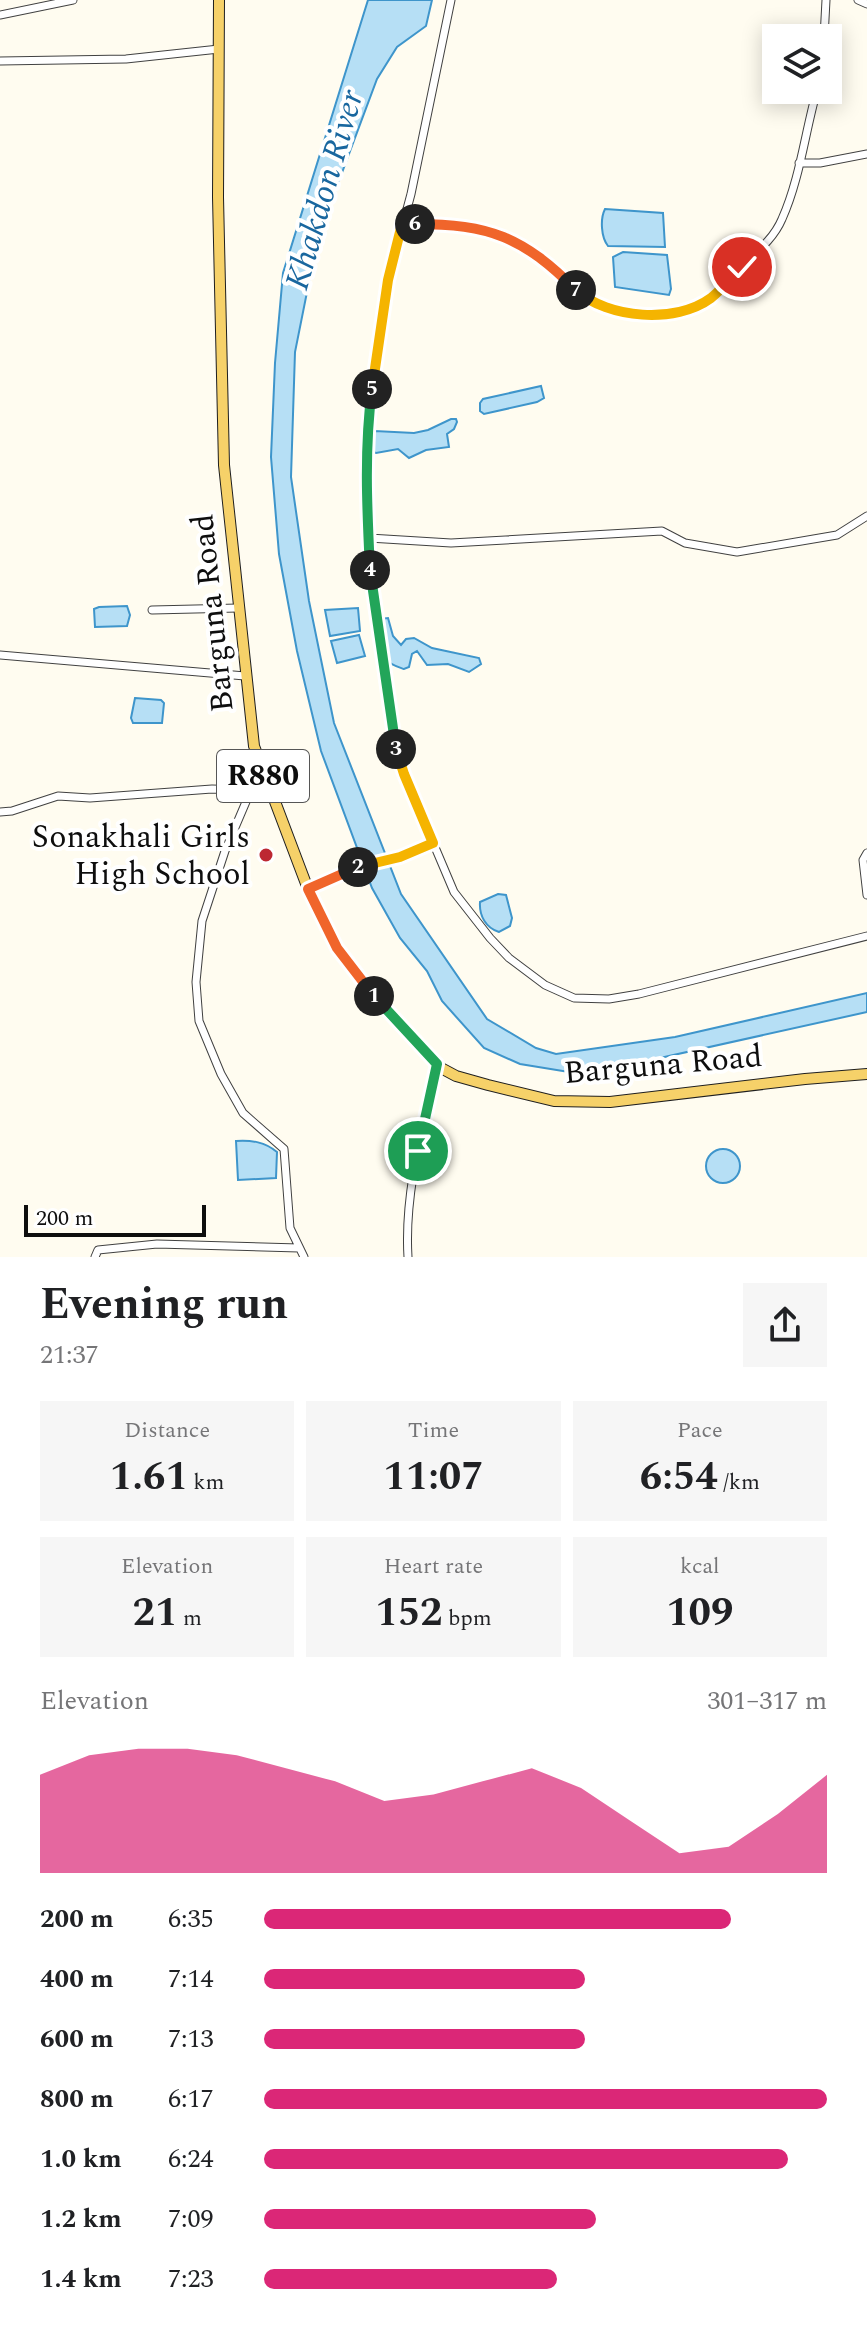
<!DOCTYPE html>
<meta charset="utf-8">
<style>
body{margin:0;font-family:Spectral,serif;background:#f6f6f6;color:#202124;height:100vh;display:flex;flex-direction:column;font-size:30px;white-space:nowrap}
*{box-sizing:border-box;margin:0}
p{font-size:26px;color:#757577}
.icon{flex:none;width:44px;height:44px;fill:none;stroke:currentColor;stroke-width:2;stroke-linecap:round;stroke-linejoin:round}
.map{position:relative;height:1257px;overflow:hidden}
.details{display:flex;flex-direction:column;background:#fff;flex:1}
.details>*{flex:none}
.tools{position:absolute;left:762px;top:24px;display:grid;gap:16px}
.tools a{display:grid;place-items:center;width:80px;height:80px;border-radius:0px;background:#fff;box-shadow:0 4px 20px #0003;font-size:40px}
.scale{position:absolute;left:24px;bottom:20px;width:182px;box-sizing:border-box;padding-left:8px;border:4px solid #0e0e0e;border-top:0;font-size:22px;line-height:28px;white-space:nowrap;color:#0e0e0e;-webkit-text-stroke:6px #fff;paint-order:stroke}
.pin{position:absolute;display:grid;place-items:center;width:68px;height:68px;color:#fff;margin:-34px;border:4px solid #fff;border-radius:50%;box-shadow:0 2px 8px #0007}
.km{position:absolute;width:40px;height:40px;margin:-20px;border-radius:50%;background:#222;color:#fff;font-size:22px;line-height:40px;text-align:center}
.round{display:grid;place-items:center;flex:none;width:84px;height:84px;border-radius:0px;background:#f6f6f6}
.head{display:flex;align-items:center;justify-content:space-between;height:136px;padding:0 40px}
h1{font-size:44px;font-weight:700;line-height:60px}
.figures{display:grid;grid-template-columns:repeat(3,1fr);gap:12px;height:136px;padding:8px 40px}
.figures div{display:grid;align-content:center;border-radius:0px;background:#f6f6f6;text-align:center}
.figures b{font-size:40px;font-weight:700}
.figures small{font-size:22px;font-weight:400}
.figures p{font-size:22px}
.chart{height:224px;padding:16px 40px}
.chart p{display:flex;justify-content:space-between}
.chart svg{width:100%;height:144px;margin-top:8px;fill:#db2777;opacity:.7}
ul{padding:0 40px;list-style:none;font-size:26px}
li{display:grid;grid-template-columns:128px 96px 1fr;align-items:center;height:60px}
li i{height:20px;border-radius:10px;background:#db2777}
.map>svg:first-child{display:block}
.water{fill:#b6dff5;stroke:#3e95cb;stroke-width:2}
.lines{fill:none;stroke-linecap:round;stroke-linejoin:round}
.minor-casing{stroke:#414141;stroke-width:9}
.primary-casing{stroke:#1f1f1f;stroke-width:12}
.minor{stroke:#fff;stroke-width:7}
.primary{stroke:#f6d169;stroke-width:10}
.split-1-casing{stroke:#fff;stroke-width:16}
.split-2-casing{stroke:#fff;stroke-width:16}
.split-3-casing{stroke:#fff;stroke-width:16}
.split-4-casing{stroke:#fff;stroke-width:16}
.split-5-casing{stroke:#fff;stroke-width:16}
.split-6-casing{stroke:#fff;stroke-width:16}
.split-7-casing{stroke:#fff;stroke-width:16}
.split-8-casing{stroke:#fff;stroke-width:16}
.split-1{stroke:#22a559;stroke-width:10}
.split-2{stroke:#f0652b;stroke-width:10}
.split-3{stroke:#f5b400;stroke-width:10}
.split-4{stroke:#22a559;stroke-width:10}
.split-5{stroke:#22a559;stroke-width:10}
.split-6{stroke:#f5b400;stroke-width:10}
.split-7{stroke:#f0652b;stroke-width:10}
.split-8{stroke:#f5b400;stroke-width:10}
.poi-dot{fill:#bd2832;stroke:#fff;stroke-width:3}
.labels{text-anchor:middle;dominant-baseline:central;stroke-width:8;stroke-linejoin:round;paint-order:stroke}
.shield{fill:#fff;stroke:#565656;stroke-width:2}
.shield-label{font-size:30px;font-weight:bold;fill:#0e0e0e}
.street-label{font-size:32px;fill:#0e0e0e;stroke:#fff}
.poi-label{font-size:32px;fill:#0e0e0e;stroke:#fff;text-anchor:end}
.water-label{font-size:34px;font-style:italic;fill:#19679f;stroke:#fff}
</style>
<div class="map">
<svg width="867" height="1257" viewBox="0 0 867 1257">
<rect width="100%" height="100%" fill="#fffcf0"/>
<path class="water" d="M368,0H432L426,26L397,47L377,79L318,237L295,352L291,477L309,601L334,723L401,894L487,1019L536,1048L556,1054L675,1037L867,993V1012L624,1066L575,1073L520,1064L484,1048L442,1001L427,971L400,938L372,888L321,751L297,651L279,554L271,457L275,363L283,273Z
M605,209L663,213L665,247L608,246C601,237 600,219 605,209Z
M623,252L667,255L671,289L669,295L615,287L613,257Z
M541,386L544,398L537,402L484,414L480,411V403L483,399Z
M451,419H456L457,422L454,429L447,434L449,447L426,450L409,458L398,449L376,453L370,451L375,431L414,433L428,430Z
M127,606L130,615L127,626L95,627L94,609L99,607Z
M358,608L360,631L330,636L325,610Z
M388,618L393,636L401,645L406,639L414,638L432,648L479,658L481,664L469,672L448,664L427,665L417,651L412,654L409,667L404,669C398,667 390,665 386,659C380,651 379,629 381,619Z
M359,635L365,656L337,663L331,641Z
M135,698L161,700L164,703L162,723H133L131,718Z
M498,894L506,895L512,918L510,926L499,932C486,928 479,916 480,902Z
M236,1141C252,1140 265,1142 277,1152L276,1178L238,1180Z
M706 1166a17 17 0 1 1 34 0a17 17 0 1 1-34 0Z"/>
<g class="lines">
<g class="minor-casing">
<path id="minor" d="M451,0L411,194L388,280L367,424L370,581L393,735L404,774L454,892L490,938L509,958L545,985L574,998L609,999L639,994L867,936
M858,0L867,4
M0,15L73,0
M824,38L826,0
M0,61L126,59L219,49
M799,163H820L867,154
M402,224C448,224 499,223 536,254C551,267 565,285 581,295C618,318 670,324 709,299C721,291 733,276 743,265C758,251 774,238 782,219C800,179 805,132 817,90
M369,538L451,543L662,531L685,543L737,552L837,535L867,516
M152,610L238,608
M0,655L245,676
M260,769L225,851L202,921L196,982L199,1021L221,1074L243,1113L284,1149L290,1228L304,1257
M0,812L12,811L58,796L90,798L212,789L243,790L249,795
M867,853L863,860L867,895
M308,889L361,865L400,857L433,843
M95,1257L98,1250L157,1244L299,1248
M408,1257C404,1193 423,1126 437,1064"/>
</g>
<g class="primary-casing">
<path id="primary" d="M219,0L218,197L224,465L254,746L308,889L337,948L370,991L441,1068L456,1076L488,1085L554,1101L610,1102L805,1079L867,1074"/>
</g>
<use href="#minor" class="minor"/>
<use href="#primary" class="primary"/>
</g>
<g class="lines">
<g class="split-1-casing">
<path id="split-1" d="M374,996L437,1064L418,1151"/>
</g>
<g class="split-2-casing">
<path id="split-2" d="M358,867L308,889L337,948L374,996"/>
</g>
<g class="split-3-casing">
<path id="split-3" d="M358,867L400,857L433,843L404,774L396,749"/>
</g>
<g class="split-4-casing">
<path id="split-4" d="M370,570L396,749"/>
</g>
<g class="split-5-casing">
<path id="split-5" d="M370,570C367,509 364,449 372,389"/>
</g>
<g class="split-6-casing">
<path id="split-6" d="M372,389L388,280L402,224H415"/>
</g>
<g class="split-7-casing">
<path id="split-7" d="M415,224C490,224 523,237 576,290"/>
</g>
<g class="split-8-casing">
<path id="split-8" d="M576,290C608,319 676,324 711,298C722,289 732,277 742,267"/>
</g>
<use href="#split-1" class="split-1"/>
<use href="#split-2" class="split-2"/>
<use href="#split-3" class="split-3"/>
<use href="#split-4" class="split-4"/>
<use href="#split-5" class="split-5"/>
<use href="#split-6" class="split-6"/>
<use href="#split-7" class="split-7"/>
<use href="#split-8" class="split-8"/>
</g>
<circle class="poi-dot" cx="266" cy="855" r="8"/>
<g class="labels">
<rect class="shield" x="217" y="750" width="92" height="52" rx="6"/>
<g class="shield-label">
<text x="263" y="776">R880</text>
</g>
<g class="street-label">
<text transform="translate(213 613) rotate(-96)">Barguna Road</text>
<text transform="translate(663 1065) rotate(-5)">Barguna Road</text>
</g>
<g class="poi-label">
<text x="250" y="837">Sonakhali Girls<tspan x="250" dy="37">High School</tspan></text>
</g>
<g class="water-label">
<text transform="translate(325 190) rotate(-74)">Khakdon River</text>
</g>
</g>
</svg>
<div class="tools">
<a><svg class="icon" aria-label="layers" viewBox="0 0 24 24"><path d="M12 4l9 5-9 5-9-5zM3 14l9 5 9-5"/></svg></a>
</div>
<div class="scale">200 m</div>
<div class="pin" style="left:418px;top:1151px;background:#1e9e55"><svg class="icon" aria-label="arrive" viewBox="0 0 24 24"><path d="M6 21V4h12l-3 4 3 4H6"/></svg></div>
<div class="pin" style="left:742px;top:267px;background:#d93025"><svg class="icon" aria-label="check" viewBox="0 0 24 24"><path d="M5 12l5 5 9-10"/></svg></div>
<b class="km" style="left:374px;top:996px">1</b>
<b class="km" style="left:358px;top:867px">2</b>
<b class="km" style="left:396px;top:749px">3</b>
<b class="km" style="left:370px;top:570px">4</b>
<b class="km" style="left:372px;top:389px">5</b>
<b class="km" style="left:415px;top:224px">6</b>
<b class="km" style="left:576px;top:290px">7</b>
</div>
<section class="details">
<div class="head"><div><h1>Evening run</h1><p>21:37</p></div><a class="round"><svg class="icon" aria-label="share" viewBox="0 0 24 24"><path d="M12 15V3M7 8l5-5 5 5M5 13v7h14v-7"/></svg></a></div>
<div class="figures">
<div><p>Distance</p><b>1.61<small> km</small></b></div>
<div><p>Time</p><b>11:07</b></div>
<div><p>Pace</p><b>6:54<small> /km</small></b></div>
</div>
<div class="figures">
<div><p>Elevation</p><b>21<small> m</small></b></div>
<div><p>Heart rate</p><b>152<small> bpm</small></b></div>
<div><p>kcal</p><b>109</b></div>
</div>
<div class="chart"><p><span>Elevation</span>301–317 m</p>
<svg viewBox="0 0 160 44" preserveAspectRatio="none"><path d="M0 44V14L10 8L20 6L30 6L40 8L50 12L60 16L70 22L80 20L90 16L100 12L110 18L120 28L130 38L140 36L150 26L160 14V44z"/></svg>
</div>
<ul>
<li><b>200 m</b>6:35<i style="width:83%"></i></li>
<li><b>400 m</b>7:14<i style="width:57%"></i></li>
<li><b>600 m</b>7:13<i style="width:57%"></i></li>
<li><b>800 m</b>6:17<i style="width:100%"></i></li>
<li><b>1.0 km</b>6:24<i style="width:93%"></i></li>
<li><b>1.2 km</b>7:09<i style="width:59%"></i></li>
<li><b>1.4 km</b>7:23<i style="width:52%"></i></li>
</ul>
</section>
